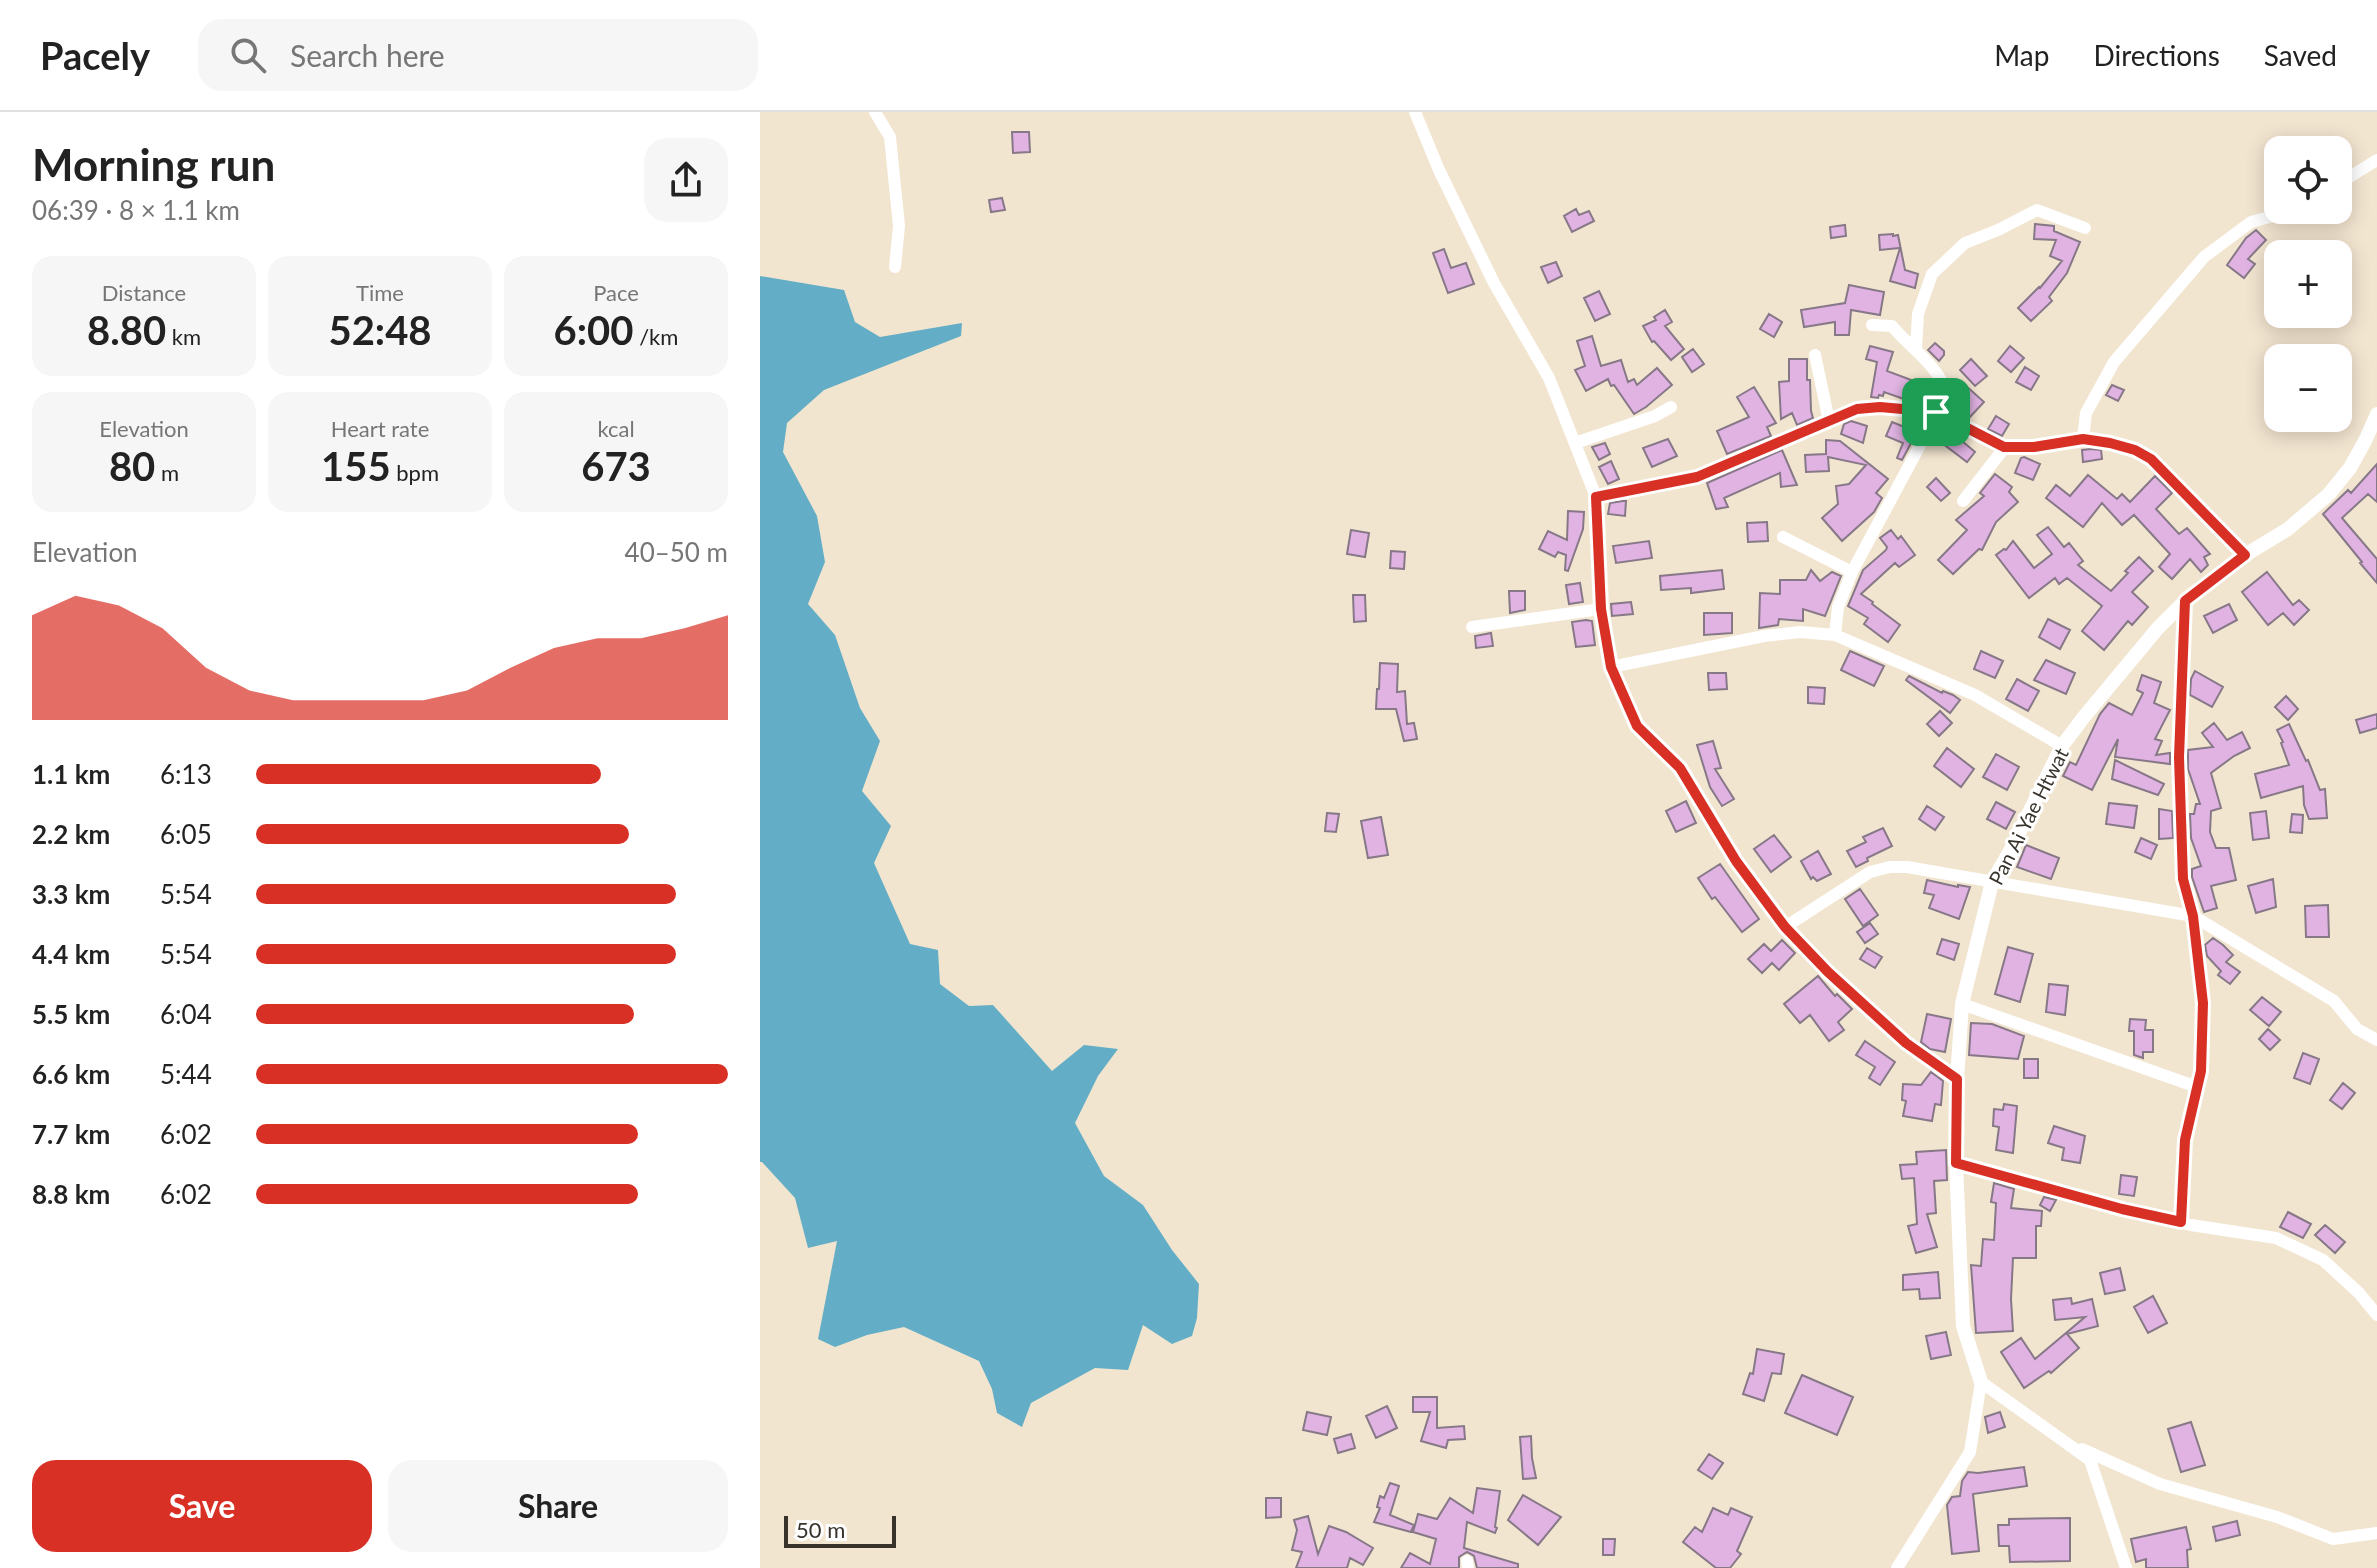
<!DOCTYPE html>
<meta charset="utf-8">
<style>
body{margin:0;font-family:Lato,sans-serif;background:#f6f6f6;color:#222;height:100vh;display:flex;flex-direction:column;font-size:30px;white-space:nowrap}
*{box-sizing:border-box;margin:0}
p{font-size:26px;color:#767676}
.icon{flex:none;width:44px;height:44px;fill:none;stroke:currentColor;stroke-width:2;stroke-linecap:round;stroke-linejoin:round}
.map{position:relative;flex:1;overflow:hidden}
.details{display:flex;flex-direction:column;background:#fff;width:760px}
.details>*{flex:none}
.tools{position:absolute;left:1504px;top:24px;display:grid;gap:16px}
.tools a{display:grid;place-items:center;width:88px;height:88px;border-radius:16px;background:#fff;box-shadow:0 4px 20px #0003;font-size:40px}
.scale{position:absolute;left:24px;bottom:20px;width:112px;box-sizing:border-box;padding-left:8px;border:4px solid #37322a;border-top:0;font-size:22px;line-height:28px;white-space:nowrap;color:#37322a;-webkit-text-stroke:6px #fff;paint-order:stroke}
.pin{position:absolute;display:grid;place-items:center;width:68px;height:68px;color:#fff;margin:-34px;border-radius:16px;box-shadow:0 4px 12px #0006}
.round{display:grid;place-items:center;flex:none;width:84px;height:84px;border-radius:24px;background:#f6f6f6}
.summary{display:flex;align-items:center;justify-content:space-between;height:136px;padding:0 32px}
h1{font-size:44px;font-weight:700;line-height:60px}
.figures{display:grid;grid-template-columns:repeat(3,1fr);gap:12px;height:136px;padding:8px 32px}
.figures div{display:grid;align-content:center;border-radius:20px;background:#f6f6f6;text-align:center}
.figures b{font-size:40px;font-weight:700}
.figures small{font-size:22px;font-weight:400}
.figures p{font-size:22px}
.chart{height:224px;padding:16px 32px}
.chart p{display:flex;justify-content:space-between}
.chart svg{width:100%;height:144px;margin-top:8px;fill:#d93025;opacity:.7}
.primary-button{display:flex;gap:16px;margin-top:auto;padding:16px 32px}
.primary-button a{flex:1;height:92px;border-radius:24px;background:#d93025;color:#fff;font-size:32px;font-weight:700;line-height:92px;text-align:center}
.primary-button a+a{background:#f6f6f6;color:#222}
ul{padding:0 32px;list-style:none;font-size:26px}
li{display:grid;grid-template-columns:128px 96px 1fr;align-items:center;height:60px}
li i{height:20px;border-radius:10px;background:#d93025}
header{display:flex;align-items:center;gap:48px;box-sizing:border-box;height:112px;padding:0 40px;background:#fff;border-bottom:2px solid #e0e0e0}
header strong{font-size:38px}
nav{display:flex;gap:44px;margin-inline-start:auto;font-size:28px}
.search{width:560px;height:72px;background:#f6f6f6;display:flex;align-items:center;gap:20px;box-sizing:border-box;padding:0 28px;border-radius:24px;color:#767676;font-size:30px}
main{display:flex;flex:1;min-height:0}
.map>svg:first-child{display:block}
.water{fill:#63aec6}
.building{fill:#e0b3e2;stroke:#877888;stroke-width:2}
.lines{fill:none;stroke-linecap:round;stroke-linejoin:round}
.minor{stroke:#fff;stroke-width:12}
.tertiary{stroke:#fff;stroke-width:14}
.route-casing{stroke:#fff;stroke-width:16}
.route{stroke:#d93025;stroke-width:10}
.labels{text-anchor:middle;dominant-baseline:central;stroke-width:6;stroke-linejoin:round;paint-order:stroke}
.street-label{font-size:20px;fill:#37322a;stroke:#fff}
</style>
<header>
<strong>Pacely</strong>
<div class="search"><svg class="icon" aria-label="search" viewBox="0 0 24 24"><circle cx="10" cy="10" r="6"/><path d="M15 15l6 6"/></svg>Search here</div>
<nav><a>Map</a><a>Directions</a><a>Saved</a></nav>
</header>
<main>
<section class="details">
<div class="summary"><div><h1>Morning run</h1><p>06:39 · 8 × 1.1 km</p></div><a class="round"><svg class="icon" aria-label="share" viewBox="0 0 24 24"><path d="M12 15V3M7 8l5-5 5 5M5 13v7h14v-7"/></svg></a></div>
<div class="figures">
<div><p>Distance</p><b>8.80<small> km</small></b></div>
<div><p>Time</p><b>52:48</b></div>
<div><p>Pace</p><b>6:00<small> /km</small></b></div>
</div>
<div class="figures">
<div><p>Elevation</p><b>80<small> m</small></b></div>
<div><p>Heart rate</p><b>155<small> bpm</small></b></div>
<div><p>kcal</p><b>673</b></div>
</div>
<div class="chart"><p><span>Elevation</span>40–50 m</p>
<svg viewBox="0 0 160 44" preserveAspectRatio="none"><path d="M0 44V12L10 6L20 9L30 16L40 28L50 35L60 38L70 38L80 38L90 38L100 35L110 28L120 22L130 19L140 19L150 16L160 12V44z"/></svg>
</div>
<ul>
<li><b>1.1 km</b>6:13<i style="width:73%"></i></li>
<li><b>2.2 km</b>6:05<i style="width:79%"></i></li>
<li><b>3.3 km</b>5:54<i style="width:89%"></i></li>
<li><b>4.4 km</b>5:54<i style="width:89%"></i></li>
<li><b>5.5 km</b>6:04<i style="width:80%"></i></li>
<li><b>6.6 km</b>5:44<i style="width:100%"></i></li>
<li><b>7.7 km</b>6:02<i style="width:81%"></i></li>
<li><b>8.8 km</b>6:02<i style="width:81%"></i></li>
</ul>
<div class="primary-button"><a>Save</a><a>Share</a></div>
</section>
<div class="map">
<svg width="1617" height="1456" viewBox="0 0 1617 1456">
<rect width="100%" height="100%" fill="#f2e5d0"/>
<path class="water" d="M0,164L84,178L95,210L120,225L202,211L201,224L64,278L27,311L23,340L57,404L65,450L48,492L75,523L100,596L120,629L102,679L131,714L114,751L150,832L178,838L180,872L209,894L233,893L292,959L324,933L358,937L338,964L315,1011L344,1064L383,1093L412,1138L439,1172L437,1206L432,1224L412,1232L383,1213L368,1258L335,1256L271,1291L262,1315L237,1301L232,1277L219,1249L144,1215L107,1223L75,1235L58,1227L77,1129L48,1136L35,1086L2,1050H0Z"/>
<path class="building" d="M252,20H269L270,40L253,41Z
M242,86L245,98L231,100L229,88Z
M816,97L819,103L829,99L834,109L812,120L804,104Z
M1275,112L1294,114V119L1320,130L1307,161L1289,185L1292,189L1271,209L1258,196L1279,175L1280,176L1302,149L1290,144L1296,128L1274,127Z
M1085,113L1086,124L1071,126L1070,115Z
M1496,118L1506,128L1488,147L1495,152L1484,166L1467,153L1486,126Z
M1133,122V124L1138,123L1145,158L1158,162L1155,176L1130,169L1140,136L1120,138L1119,123Z
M684,137L691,156L706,151L714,172L688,181L673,141Z
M796,150L802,164L788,171L781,155Z
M1089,173L1124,180L1120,203L1091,198L1089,223H1075V210L1044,215L1041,198L1085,191Z
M839,179L850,202L835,209L824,186Z
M905,198L912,210L905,214L924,237L911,248L894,229L892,230L883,214L896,208L894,205Z
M1009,202L1022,210L1014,225L1000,217Z
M832,224L841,254L861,248L868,270L874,267L877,273L897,256L912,273L886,295L874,302L854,273L851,274L848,267L826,279L815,258L825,254L817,229Z
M1175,231L1184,239V243L1179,249L1168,238Z
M1110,234L1133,240L1127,259L1159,271L1144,287L1124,280L1123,284L1119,283L1118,286L1111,285L1117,250L1106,247Z
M1250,234L1264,246L1251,260L1238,249Z
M933,237L944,252L932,260L922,245Z
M1029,247H1047V268H1050L1051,299L1053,306L1037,313L1032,301L1021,307L1019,270L1029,269Z
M1211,247L1227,264L1215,274L1200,258Z
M1265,255L1279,264L1271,278L1256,270Z
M1205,273L1224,290L1209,306L1190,296L1196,283Z
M1352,273L1364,278L1358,289L1346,283Z
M994,275L1016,311L1007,315L1011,324L967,342L957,319L989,305L977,285Z
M1236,304L1249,312L1242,324L1228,317Z
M1091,309L1107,314L1103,331L1081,322L1084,312Z
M1132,310L1157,320L1142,348L1137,346L1143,331L1126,324Z
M1182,311L1197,320L1196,324L1215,340L1207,350L1174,325Z
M908,327L917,344L892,355L883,336Z
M1066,328L1080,329L1128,367L1116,381L1122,386L1114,400L1082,429L1062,406L1078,392L1076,374L1089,372L1106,353L1068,345L1069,359L1046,360L1045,343L1066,342Z
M845,331L850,342L839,348L832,335Z
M1331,337L1341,338L1342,347L1323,350L1322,338Z
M1022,338L1037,373L1021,375L1020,361L964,386L968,395L956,397L947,371Z
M1264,345L1280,352L1273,368L1255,361L1261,346Z
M851,349L859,367L848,372L839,355Z
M1617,352V390L1608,382L1582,406L1617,447V471L1600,451L1602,450L1563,402L1588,378L1591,381Z
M1235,362L1252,375L1249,380L1258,390L1236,410L1222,438L1219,437L1193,462L1178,448L1207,418L1196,408L1224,384L1220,381Z
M1328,363L1357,387L1362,382L1370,390L1395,364L1412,381L1396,397L1419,422L1427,416L1450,442L1444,445L1448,453L1441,460L1430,447L1412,467L1399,455L1410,442L1374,403L1362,413L1342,391L1323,415L1286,386L1296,373L1310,384Z
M1176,366L1190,381L1181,389L1167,375Z
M863,389H866L865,404L848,402L850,391Z
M808,399L824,400L823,417L808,459L805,458L806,443L798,440L795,445L779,437L788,419L807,428Z
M1007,410L1008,429L988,430L987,411Z
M1288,415L1304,435L1309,431L1323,449L1318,453L1351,479L1368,461L1365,459L1379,445L1393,459L1372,480L1388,495L1372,513L1368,509L1344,538L1322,519L1342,494L1307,466L1299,472L1295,466L1269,486L1236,443L1244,437L1246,438L1253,429L1274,456L1292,442L1277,423Z
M591,418L609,421L605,445L587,442Z
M1131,418L1138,427L1141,424L1155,443L1139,455L1135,451L1101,482L1113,490L1112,492L1140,513L1128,530L1104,512L1108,506L1088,494L1103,458L1126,438L1127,435L1120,426Z
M889,429L892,446L856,451L853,434Z
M631,439L645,440L644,457L630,456Z
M962,458L964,477L931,481V476L901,478L900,464Z
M1051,458L1060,469L1072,460L1081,464L1065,504L1043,497V509L1019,507L1018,513L999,516L1000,481L1020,482V468H1046Z
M1507,460L1533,493L1539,488L1549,498L1534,513L1523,501L1508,513L1482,480Z
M820,471L823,490L809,492L806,473Z
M749,479H765V498L750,501Z
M593,483H605L606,509L594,510Z
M871,490L873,502L852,504L851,492Z
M1469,492L1477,508L1453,521L1444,504Z
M944,501H972V521L944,523Z
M1288,507L1310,518L1300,537L1279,525Z
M826,508L832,509L835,533L816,535L812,510Z
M731,521L733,534L716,536L715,524Z
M1090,539L1124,554L1114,574L1081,558Z
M1221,539L1243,549L1235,566L1214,557Z
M1286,548L1315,561L1306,582L1274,568Z
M620,551L638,552L637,580L645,579L647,612L654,611L657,627L644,629L636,597H616L617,577H619Z
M1435,559L1463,575L1452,595L1430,583L1431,567Z
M948,561H966L967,577L949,578Z
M1382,563L1401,570L1394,591L1410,598L1395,627L1402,629L1396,643L1410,641V652L1355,645L1358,627L1332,678L1303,664L1310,650L1316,653L1340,602L1349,591L1372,603L1383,581L1377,578Z
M1149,564L1182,581L1183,579L1193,583L1200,588L1190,601L1146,568Z
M1257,567L1279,579L1268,599L1246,587Z
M1048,575L1065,576L1064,592L1048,591Z
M1526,584L1538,597L1528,608L1515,595Z
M1180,599L1192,611L1179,624L1167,612Z
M1617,602V616L1600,621L1596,608Z
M1454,611L1467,628L1482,620L1490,636L1474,644L1451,661L1461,696L1451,699L1450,720L1456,736H1469L1476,768L1451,774L1457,796L1444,800L1432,765V757L1441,754L1431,726L1430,702H1434L1436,692H1440L1428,657V638L1453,635L1442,621Z
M1529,612L1546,649L1548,648L1560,678L1565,677L1567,706L1549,707L1544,693L1543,674L1501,686L1495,662L1529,653L1521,631L1523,630L1517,618Z
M953,629L961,656L955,657L974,687L962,694L950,675L937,633Z
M1187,636L1214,657L1201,675L1174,654Z
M1236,642L1259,655L1247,678L1223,665Z
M1355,648L1404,672L1398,683L1352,667Z
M926,689L936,711L916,720L906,699Z
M1236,690L1255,700L1246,717L1227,707Z
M1349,691L1377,694L1374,716L1346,712Z
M1167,694L1184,705L1175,718L1159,707Z
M1399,697L1412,699L1413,726L1399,727Z
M1506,699L1509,726L1493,728L1490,701Z
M567,701L579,702L576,720L565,719Z
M1532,702L1543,703L1542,721L1530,720Z
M621,705L628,743L608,746L601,709Z
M1123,716L1132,734L1107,746L1108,749L1096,755L1087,739L1106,730L1103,725Z
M1014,723L1031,745L1011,760L994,737Z
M1381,726L1397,733L1391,747L1375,740Z
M1266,733L1299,746L1291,767L1257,755Z
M1058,739L1071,762L1057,769L1053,765L1051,767L1041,749Z
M960,752L999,807L982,820L955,785L952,787L938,766Z
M1513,767L1516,795L1496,801L1488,774Z
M1167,768L1198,775V773L1210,775L1199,807L1169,796L1174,783L1164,781Z
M1100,777L1118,803L1103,814L1085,787Z
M1568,793L1569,825H1546L1545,794Z
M1110,811L1118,822L1105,831L1097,820Z
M1453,826L1463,833L1473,843L1466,850L1480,860L1470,872L1458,863L1461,859L1447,844L1445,833Z
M1182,827L1199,832L1194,848L1177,842Z
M1022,828L1035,841L1019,858L1012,851L1002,861L988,847L1004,832L1011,839Z
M1248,835L1273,842L1260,890L1235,882Z
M1107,836L1122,845L1115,856L1100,847Z
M1058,864L1075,884L1077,882L1092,897L1078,910L1084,918L1069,929L1050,903L1040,911L1024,892Z
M1289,872L1308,874L1305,903L1286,900Z
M1502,885L1521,900L1509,914L1490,898Z
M1167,902L1191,907L1185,940L1170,937L1161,930Z
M1370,907L1386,908L1385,918H1393V940H1383V946L1374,943V919H1369Z
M1211,911L1232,912L1264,924L1258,947L1209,943Z
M1508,917L1520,928L1510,938L1499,927Z
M1105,929L1135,950L1120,973L1109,966L1115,955L1096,943Z
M1543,941L1559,947L1550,972L1534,966Z
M1264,947H1278V966H1264Z
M1171,960L1183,969L1181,993L1175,992L1172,1009L1143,1004L1146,989L1142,988L1143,972L1161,973Z
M1583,971L1595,981L1582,997L1570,988Z
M1244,992L1257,994L1253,1041L1236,1038L1239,1015L1233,1014L1234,997L1243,998Z
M1294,1014L1325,1024L1320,1051L1302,1048L1304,1036L1288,1031Z
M1186,1038L1187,1068L1174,1069L1176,1101L1167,1102L1177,1135L1156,1141L1148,1114L1157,1112L1154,1066L1142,1067L1140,1053L1157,1052L1156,1040Z
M1361,1063L1377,1065L1374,1084L1359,1082Z
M1234,1071L1254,1077L1251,1096L1282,1099L1281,1114H1276V1146H1253L1251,1187L1253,1219L1216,1221L1211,1153L1221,1154L1223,1127L1234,1128L1236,1091L1231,1090Z
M1284,1085L1296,1088L1290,1099L1280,1093Z
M1528,1100L1551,1112L1543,1126L1520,1115Z
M1565,1113L1585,1130L1575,1141L1555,1123Z
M1360,1156L1365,1178L1345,1182L1340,1161Z
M1178,1160L1180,1186L1160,1187L1159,1177L1143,1178V1163Z
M1393,1184L1407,1211L1388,1221L1374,1195Z
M1311,1186L1312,1192L1332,1187L1338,1214L1307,1222L1319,1236L1291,1261L1289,1259L1264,1276L1241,1240L1261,1226L1275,1247L1325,1205L1295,1208L1293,1188Z
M1186,1220L1191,1243L1171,1247L1166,1224Z
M997,1237L1024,1242L1021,1262L1012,1261L1004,1289L983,1282L990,1261L993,1262Z
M1042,1263L1093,1285L1077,1323L1025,1301Z
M653,1285H677V1316L704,1314L705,1327L688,1328L686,1336L661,1329L670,1300H653Z
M627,1294L637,1316L616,1326L606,1304Z
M547,1300L571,1305L567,1323L543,1318Z
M1240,1300L1245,1315L1228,1321L1225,1305Z
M1431,1310L1445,1353L1421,1360L1408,1317Z
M591,1322L595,1336L578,1341L574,1327Z
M771,1324L772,1346L776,1366L763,1367L760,1325Z
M949,1342L963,1351L952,1367L938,1358Z
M1264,1355L1267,1374L1213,1382L1219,1439L1192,1442L1187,1393L1192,1385L1200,1384L1202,1369L1208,1360L1218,1361Z
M630,1371L639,1374L630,1403L654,1413L651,1420L614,1410L620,1396L617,1395L620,1384L624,1386Z
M717,1376L740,1379L735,1415L737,1416L735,1421L707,1410L704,1436L758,1452V1456H717L714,1444L707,1440L699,1445V1456H641L650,1441L670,1452L676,1427L653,1420L658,1402L677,1407L690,1386L713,1401Z
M763,1383L801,1405L778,1433L748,1408Z
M506,1386H521V1405L506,1406Z
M953,1396L968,1403L971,1396L992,1405L977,1439L981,1442L970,1456H956L923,1430L935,1415L942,1420Z
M548,1404L558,1442L569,1414L586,1420L613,1436L603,1453L590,1446L587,1456H536L542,1440L532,1438L537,1418L534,1408Z
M1310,1406V1449L1250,1450L1249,1434H1239L1238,1413H1249V1407Z
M1477,1409L1480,1423L1456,1429L1453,1415Z
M1426,1415L1431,1437L1427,1438L1428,1456H1386V1447L1376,1450L1371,1427Z
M843,1427H855L854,1443H843Z"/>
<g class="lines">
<path class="minor" d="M115,0L130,25L139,114L135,155
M655,0L679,58L734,171L789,266L836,385L841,497L851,555L877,614L920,656L976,749L1025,815L1068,860L1146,931L1197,967
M1578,72L1617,48
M1156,237L1158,202L1172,162L1205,131L1238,118L1277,98L1325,116
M1055,243L1069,309
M1323,327L1326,301L1354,250L1444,145L1491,110L1535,98
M815,331L895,304L911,295
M836,385L937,365L1097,297C1117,296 1158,295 1177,300C1200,307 1219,327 1242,334C1267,342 1296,329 1321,328C1345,326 1371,335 1391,347L1485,443
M1203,389L1245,335
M1023,425L1092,460
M712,515L841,497
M1075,523L1078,495L1092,460L1187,283C1179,253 1151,237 1132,214L1112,213
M851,555L1004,524L1040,520L1075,523L1215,583L1302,634
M1025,815L1110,760L1130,755H1147L1433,804L1574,889L1597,917L1617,928
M1202,892L1437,975
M1196,1051L1362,1097L1431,1113L1516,1126L1563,1148L1599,1181L1617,1203
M1421,1110L1425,1028L1441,959L1443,891L1433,804L1423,767L1419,645L1425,489
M1322,1337L1400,1372L1517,1405L1573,1427L1617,1421
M707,1449L708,1456
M1137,1456L1210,1340L1221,1270L1330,1348L1366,1456"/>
<path class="tertiary" d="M1221,1270L1203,1214L1196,1051L1197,967L1202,892L1232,770L1250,739L1302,634L1323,606L1398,516L1425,489L1485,443L1528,417L1569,382L1590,356L1605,329L1617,302"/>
</g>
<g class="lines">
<g class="route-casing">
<path id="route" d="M1120,295L1176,300L1244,335H1274L1323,327L1350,331L1375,338L1391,347L1485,443L1425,489L1419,645L1423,767L1433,804L1443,891L1441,959L1425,1028L1421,1110L1362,1097L1196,1051L1197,967L1146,931L1068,860L1025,815L976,749L920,656L877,614L851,555L841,497L836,385L937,365L1097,297Z"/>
</g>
<use href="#route" class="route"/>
</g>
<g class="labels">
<g class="street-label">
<text transform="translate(1268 704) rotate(-63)">Pan Ai Yae Htwat</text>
</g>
</g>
</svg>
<div class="tools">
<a><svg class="icon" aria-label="locate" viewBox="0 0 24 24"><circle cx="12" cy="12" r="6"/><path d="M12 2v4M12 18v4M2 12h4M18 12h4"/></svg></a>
<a>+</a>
<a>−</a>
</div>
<div class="scale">50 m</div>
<div class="pin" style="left:1176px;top:300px;background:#1e9e55"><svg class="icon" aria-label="arrive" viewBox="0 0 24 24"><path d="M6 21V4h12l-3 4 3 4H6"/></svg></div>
</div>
</main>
